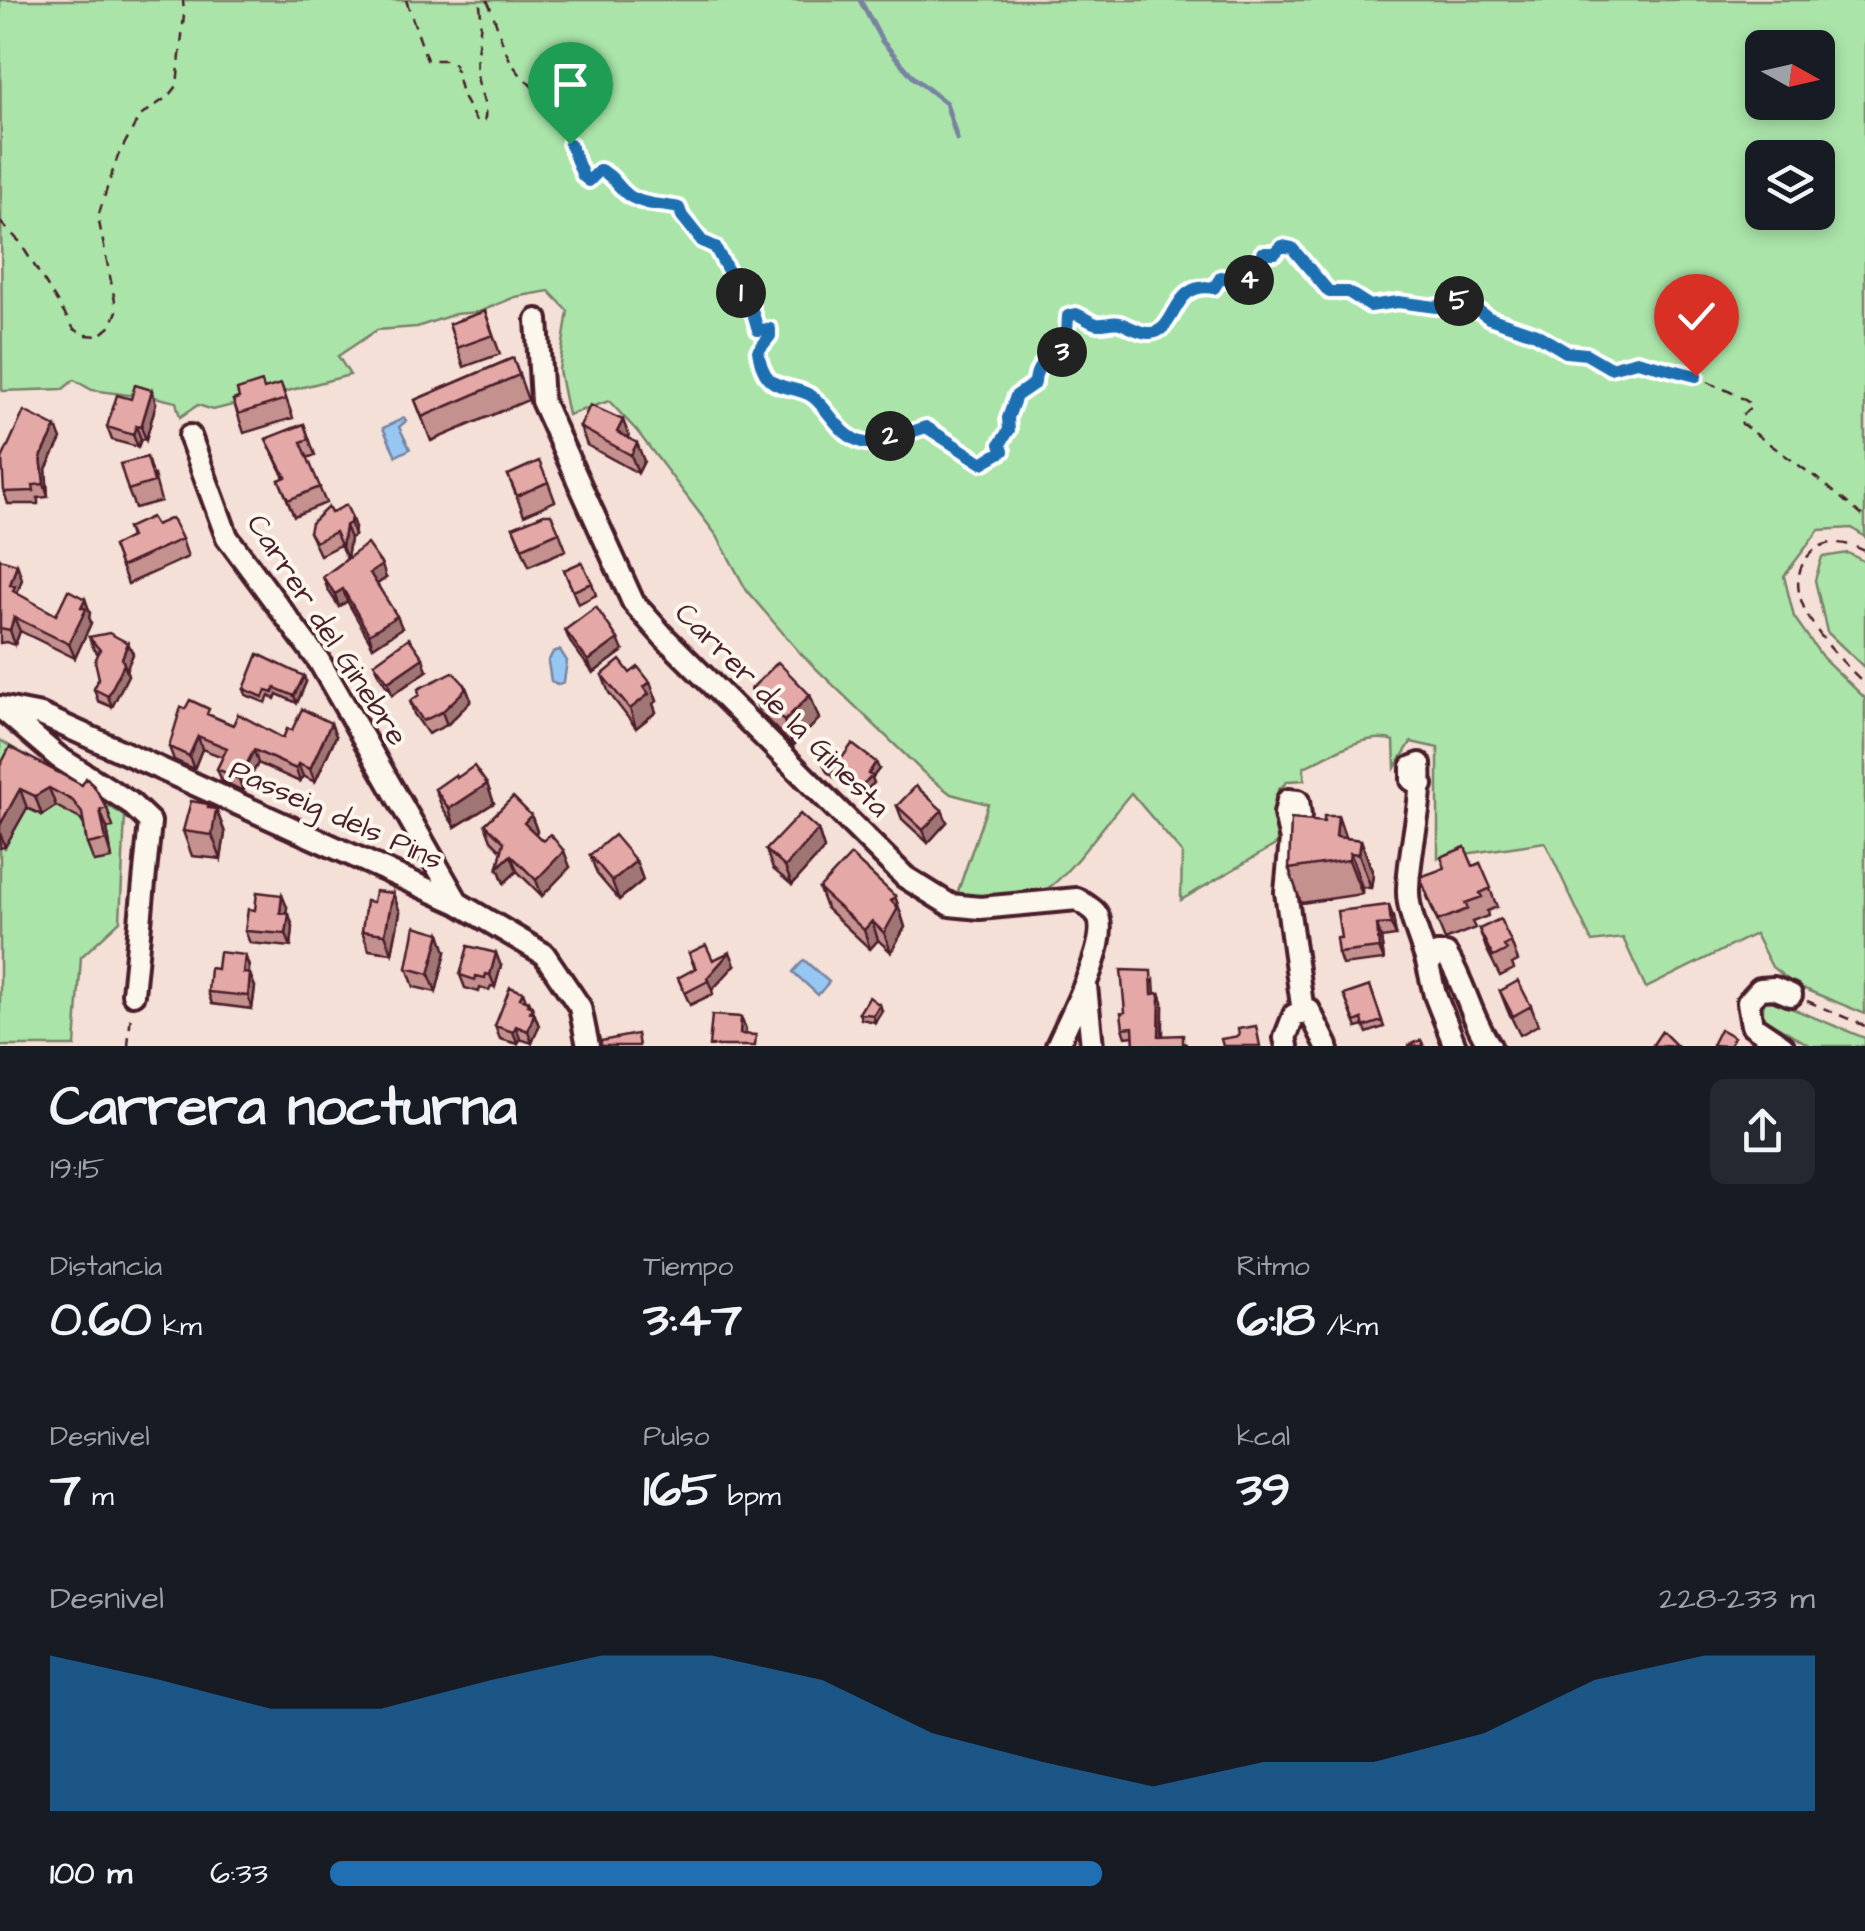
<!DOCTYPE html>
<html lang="es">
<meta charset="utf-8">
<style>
body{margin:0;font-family:"Architects Daughter",sans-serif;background:#242831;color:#f1f3f6;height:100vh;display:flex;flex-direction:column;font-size:38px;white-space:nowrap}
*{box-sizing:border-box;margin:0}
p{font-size:32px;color:#9ea1a6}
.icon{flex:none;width:55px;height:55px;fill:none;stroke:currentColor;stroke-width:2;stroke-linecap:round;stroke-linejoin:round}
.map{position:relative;height:1046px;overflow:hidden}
.sheet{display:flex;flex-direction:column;background:#171b24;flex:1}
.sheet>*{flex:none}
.needle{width:65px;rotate:98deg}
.tools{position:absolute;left:1745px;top:30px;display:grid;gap:20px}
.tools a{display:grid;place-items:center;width:90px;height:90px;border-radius:15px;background:#171b24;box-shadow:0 5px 15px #0003;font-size:50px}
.pin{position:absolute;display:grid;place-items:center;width:85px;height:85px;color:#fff;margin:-102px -42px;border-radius:50% 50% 50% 0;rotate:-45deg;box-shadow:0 0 10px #0007}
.pin .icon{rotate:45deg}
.km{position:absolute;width:50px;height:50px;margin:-25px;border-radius:50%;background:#222;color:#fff;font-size:28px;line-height:50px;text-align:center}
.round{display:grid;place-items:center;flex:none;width:105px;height:105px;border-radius:15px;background:#242831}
.overview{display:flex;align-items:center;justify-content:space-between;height:170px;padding:0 50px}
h1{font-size:55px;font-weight:800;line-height:75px}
.stats{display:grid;grid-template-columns:repeat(3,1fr);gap:15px;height:170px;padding:10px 50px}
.stats div{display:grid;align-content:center}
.stats b{font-size:50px;font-weight:800}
.stats small{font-size:28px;font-weight:400}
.stats p{font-size:28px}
.chart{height:280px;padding:20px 50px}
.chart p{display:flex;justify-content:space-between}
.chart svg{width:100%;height:180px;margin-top:10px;fill:#1f6fb2;opacity:.7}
ul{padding:0 50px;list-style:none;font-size:32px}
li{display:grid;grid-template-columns:160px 120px 1fr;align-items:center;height:75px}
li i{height:25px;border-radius:12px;background:#1f6fb2}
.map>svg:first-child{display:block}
.green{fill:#aae4a9;stroke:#7a826a;stroke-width:2.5;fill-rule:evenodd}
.water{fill:#96c6f2;stroke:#7883a2;stroke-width:2.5}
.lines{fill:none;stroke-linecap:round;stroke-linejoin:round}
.stream{stroke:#7883a2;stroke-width:5}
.minor-casing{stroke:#4a1f2b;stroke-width:28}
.path{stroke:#4a1f2b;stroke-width:2.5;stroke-dasharray:10 8;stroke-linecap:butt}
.minor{stroke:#fbf7ec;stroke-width:20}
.wall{fill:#c4918f;stroke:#4a1f2b;stroke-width:2.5}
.shaded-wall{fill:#a07674;stroke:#4a1f2b;stroke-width:2.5}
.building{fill:#e4a9a6;stroke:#4a1f2b;stroke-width:2.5}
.route-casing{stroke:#fff;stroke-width:20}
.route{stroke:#1f6fb2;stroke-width:12}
.labels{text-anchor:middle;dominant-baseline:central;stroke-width:8;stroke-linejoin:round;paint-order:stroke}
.street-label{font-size:30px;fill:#4a1f2b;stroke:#fbf7ec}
</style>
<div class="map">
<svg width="1865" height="1046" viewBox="0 0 1865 1046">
<rect width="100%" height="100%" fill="#f4e0d7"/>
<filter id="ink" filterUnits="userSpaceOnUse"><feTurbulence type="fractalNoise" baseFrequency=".01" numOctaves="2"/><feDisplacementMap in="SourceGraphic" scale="20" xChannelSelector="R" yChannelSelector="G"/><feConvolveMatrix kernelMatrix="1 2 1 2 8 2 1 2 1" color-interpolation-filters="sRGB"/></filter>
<g filter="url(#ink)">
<path class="green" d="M0,0H1865V537L1852,528L1819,530L1784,576L1794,617L1823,658L1865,698V1014L1795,985L1772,967L1755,934L1646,988L1623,938L1592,942L1545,842L1438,858V748L1411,742L1395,768L1394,741C1366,731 1329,756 1304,767V780L1288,781L1278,790L1277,844L1181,900L1182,853L1131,793C1114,812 1066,878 1048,888C1022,903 984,900 956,897L988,804L951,794L925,774L800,653L747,591L717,536L637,431L609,401L568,415L559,370L568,311L549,291L515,297L479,312L455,314L417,327L377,330L338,356L350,375L213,410L198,405L180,417L176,402L142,394L136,396L92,390L74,380L63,389L2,391ZM1762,48H1818V102H1762ZM1762,158H1818V212H1762Z
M1848,553L1865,562V668L1827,632L1815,580L1822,557Z
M0,740L125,816L120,921L81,957L75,1046H0Z
M1764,1001L1776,1002L1865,1038V1046H1811L1762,1017Z"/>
<path class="water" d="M404,418L406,421L399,427L410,449L396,456L383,428Z
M560,650L567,661L564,682L557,685L551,681L548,662L553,652Z
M804,960L829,982L818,995L793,972Z"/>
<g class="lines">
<path class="stream" d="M860,0L882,41L914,78L946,103L957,139"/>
<g class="minor-casing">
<path id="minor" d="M537,320L542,401L633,602L664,637L905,877L950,905L980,908L1077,899C1083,903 1092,908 1096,913C1114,936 1068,1021 1057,1046
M190,436L227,537L319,661L458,903
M0,707L41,715L458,903L544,954L580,1007L588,1046
M2,709L58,757L129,802L150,822L133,994
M1422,785L1412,780V767L1420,764C1423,808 1409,847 1408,889C1407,912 1422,943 1428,965
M1291,840L1285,814L1288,800L1298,801L1300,816L1291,840L1286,892L1303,1012
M1086,986L1092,1046
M1287,1046L1285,1038L1294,1015L1309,1010L1327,1046
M1455,1046L1435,995L1428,965L1437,954H1446C1465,983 1470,1017 1490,1046
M1783,1046L1752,1025L1748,1002L1760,989L1774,988L1791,995"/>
</g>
<path class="path" d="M406,0L427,60H447L454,64L463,97L476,121L484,122C489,107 478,90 477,74C474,49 485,25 479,0
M487,0C496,18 500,40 509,58C519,78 537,88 549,106C557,120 582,176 589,181L600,170L606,171L632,197L656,207L679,209L682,217L702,241L715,247L737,289L750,303L759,330L770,329L771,336L758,351C760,361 762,372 770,380C781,390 800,387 813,397C830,410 841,438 865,443C876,445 914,431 926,427L934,429L982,463L1003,451L1001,443C1016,412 1004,409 1035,383C1036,360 1050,361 1066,349L1068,316L1075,314L1096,324L1117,322L1149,333L1167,323L1184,294L1201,285L1214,287L1221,277L1240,286C1255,280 1254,265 1262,253H1275L1282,246L1292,248L1329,292L1348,293L1370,305L1398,302L1436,307L1453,301H1467L1489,318L1537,333L1566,352L1585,353L1611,367C1618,365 1626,361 1634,361C1654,361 1741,391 1752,406L1740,417L1742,424L1822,482L1865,518
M0,222L19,241L74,329L85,335L99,336L111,326L117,311L98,217L108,185L118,156L139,117L170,95L177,86L184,15L183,0
M1865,551C1848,543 1828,538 1813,551C1768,592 1837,656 1865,684
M1807,1001L1865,1026
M128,1046L131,1013"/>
<use href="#minor" class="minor"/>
</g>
<path class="wall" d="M485,311L500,354L464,367L449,324Z
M513,358L528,400L431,441L415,400Z
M281,384L293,418L244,433L233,400Z
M131,399L156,403L146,440L141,439L138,447L112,440L107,427Z
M304,424L315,455L307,458L326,503L294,516L279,480L284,478L266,439Z
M580,427L644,461L638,473L587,445Z
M61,439L46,469L48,497L38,498V504H8L4,492Z
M154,475L161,501L135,508L128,490Z
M508,475L548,482L555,501L524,515Z
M346,505L355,528L354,536L350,538L347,559L386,578L377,584L402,628L373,647L347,601L339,607L328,590L323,577L347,559L340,545L320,555L309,532Z
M156,525L182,539L188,557L128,584L113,546L130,537L127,528Z
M513,527L559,532L566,550L529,566Z
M0,559L22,579L17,594L56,615L85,599L90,613L89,617L91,623L75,658L20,631L15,645L6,642L0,643Z
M564,570L592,583L596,595L578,604Z
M565,630L623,651L593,673L570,642Z
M89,637L128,643L133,654L126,670L128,675L112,707L98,701L94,689L99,678L98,654L94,649Z
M374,663L427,671L392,695L379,675Z
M630,673L650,682L657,701L653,704L656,712L636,728L609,693L602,675Z
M306,682L297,703L277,694L275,699L269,696L266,703L246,695L244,689Z
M465,685L470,698V702L447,725L428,734L414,714L410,701Z
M751,689L810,695L819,719L793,746L760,713Z
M212,716L233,725L283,738L292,730L336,736L315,782L303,776L300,782L258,763L243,791L222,781L217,769L223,757L202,749L194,769L174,760L169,747Z
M842,758L879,769L872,778L874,783L863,793L859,789L856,794L827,772L824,765Z
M0,766L107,808L113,827L107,828L112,859L94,862L87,844L84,825L80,819L56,806L42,815L27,808L5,847L0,848Z
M457,778L487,784L494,803L455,827L442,807L435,789Z
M897,806L947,822L928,843L902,819Z
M210,808L216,809L225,833L221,859L192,856L183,831Z
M531,815L537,831L535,834L570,867L542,896L517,871L504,883L498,867L502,851L491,840L485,824Z
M818,830L824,849L792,885L773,869L766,850Z
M1346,838L1361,840L1373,874L1371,888L1362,887V894L1301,903L1289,869Z
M590,855L636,861L643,880L619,900L597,874Z
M1480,863L1497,907L1487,911L1488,916L1472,922L1475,928L1445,940L1427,896L1473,866Z
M819,889L895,896L905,927L891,952L878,940L870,949L826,908Z
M373,902L400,912L392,953L369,950L362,931Z
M287,907L286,914L293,927L291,947L250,943L245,931L255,910Z
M1393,917L1396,936L1381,938L1384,960L1342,965L1338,953L1341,938Z
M1479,929L1511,942L1518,961L1512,964L1514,969L1500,976L1486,948Z
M446,952L436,992L414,987L407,968Z
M689,953L735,965L712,990L713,994L690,1005L678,978L695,969Z
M245,955L249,967V974L255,987L252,1009L212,1004L208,992L217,969Z
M501,966L495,987L491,986L489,990L480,988L479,992L465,988L460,975Z
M1154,980L1155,994L1160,993L1163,1002V1036L1186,1044V1046H1134V1036L1126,1037L1123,1028L1125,1012Z
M1370,986L1384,1027L1367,1033L1364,1026L1357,1028L1344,995Z
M1500,991L1531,1006L1538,1025L1520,1035L1507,1009Z
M523,992L526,1000L529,1001L532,1007L539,1026L532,1043L520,1039L518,1044L500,1039L495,1026Z
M880,1005L882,1011L875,1022L861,1019L859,1013Z"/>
<path class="shaded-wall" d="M152,390L156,403L146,440L141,427Z
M623,420L630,439L617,432Z
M136,426L141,439L138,447L133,435Z
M56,427L61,439L46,469L48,497L44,484L41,457Z
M637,443L644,461L638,473L631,455Z
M351,516L355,528L354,536L350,523Z
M345,526L350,538L347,559L342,547Z
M17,564L22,579L17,594L18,606L10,585Z
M382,565L386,578L374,586L370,573Z
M343,589L347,601L339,607L335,594Z
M85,599L90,613L89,617L91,623L75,658L69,644Z
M397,616L402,628L373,647L369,634Z
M14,617L20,631L15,645L10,630Z
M618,639L623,651L593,673L588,661Z
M128,643L133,654L126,670L122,658Z
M423,658L427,671L392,695L388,682Z
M124,664L128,675L112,707L108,696Z
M304,676L306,682L297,703L294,696Z
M650,682L657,701L653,704L656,712L636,728L630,709L644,687Z
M465,685L470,698V702L447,725L442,712Z
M810,695L819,719L793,746L784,721Z
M331,723L336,736L315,782L310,769Z
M198,736L202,749L194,769L189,756Z
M254,750L258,763L243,791L239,779Z
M876,762L879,769L872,778L874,783L863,793L861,786Z
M298,764L303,776L300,782L296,769Z
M487,784L494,803L455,827L449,809Z
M49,788L56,806L42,815L35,796Z
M20,789L27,808L5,847L0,833V825Z
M208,804L214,820L216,809L225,833L221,859L212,835Z
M100,810L107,828L112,859L106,840Z
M942,810L947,822L928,843L923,830Z
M531,815L537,831L530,839L524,823Z
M1338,816L1362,887V894L1349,860L1336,837Z
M818,830L824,849L792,885L785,867Z
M1361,840L1373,874L1371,888L1359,854Z
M564,851L570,867L542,896L536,880Z
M511,855L517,871L504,883L498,867Z
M636,861L643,880L619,900L612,881Z
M393,893L400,912L392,953L385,934Z
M282,895L287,907L285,926L280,913Z
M895,896L905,927L891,952L884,933L891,901Z
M1389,905L1393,917L1396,936L1391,924Z
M289,914L293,927L291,947L286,934Z
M872,921L878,940L870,949L864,930Z
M1377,925L1381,938L1384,960L1379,948Z
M440,933L446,952L436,992L429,974Z
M730,952L735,965L712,990L707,978Z
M496,953L501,966L495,987L490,975Z
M245,955L249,967L248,986L243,973Z
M250,974L255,987L252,1009L248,996Z
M1160,993L1163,1002L1162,1045L1159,1036Z
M529,1001L539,1026L532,1043L528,1031L527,1005Z
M880,1005L882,1011L875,1022L873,1015Z
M741,1017L746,1030L744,1046L740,1034Z
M516,1026L520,1039L518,1044L513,1032Z"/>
<path class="building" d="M485,311L493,335L457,348L449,324Z
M513,358L519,375L422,417L415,400Z
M262,382L264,389L281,384L286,399L238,414L233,400L239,398L237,390Z
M135,385L152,390L141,427L136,426L133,435L107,427L117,395L131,399Z
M590,405L623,420L617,432L637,443L631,455L580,427Z
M24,411L56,427L41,457L44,484L33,485L34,491L4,492L2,459Z
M304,424L309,439L301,442L320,487L288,500L279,480L286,477L266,439Z
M147,457L154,482L128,490L120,464Z
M539,461L548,482L517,496L508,475Z
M346,505L351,516L350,523L345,526L342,547L335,532L315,542L309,532L311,523L328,507L331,513Z
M544,514H551L559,532L522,548L513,527Z
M151,517L156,525L172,518L182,539L121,567L113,546L131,537L127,528Z
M367,544L382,565L370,573L397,616L369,634L343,589L335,594L323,577Z
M0,559L17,564L10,585L15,586L13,591L56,615L68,590L85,599L81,607L86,609L69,644L14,617L10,630L0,628Z
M582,562L592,583L573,591L564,570Z
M596,607L618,639L588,661L565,630Z
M109,633L128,643L122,658L124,664L108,696L94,689L99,678L95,661L100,650L89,637Z
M409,638L423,658L388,682L374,663Z
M258,654L304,676L294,696L275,688L273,693L266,690L263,697L244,689Z
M620,660L630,673L638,667L650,682L644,687L649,694L630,709L602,675Z
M778,662L810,695L784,721L751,689Z
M453,672L465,685V690L442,712L423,721L410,701L419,695L418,689Z
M190,700L209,709L207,714L233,725L238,714L283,738L287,729L292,730L302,709L331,723L310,769L298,764L296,769L254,750L239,779L217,769L227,748L198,736L189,756L169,747L181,707L185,709Z
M852,744L876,762L868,774L872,776L861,786L857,783L854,787L824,765L834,752L842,758Z
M10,747L82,785L86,778L94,786L107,808L100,810L106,840L87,844L82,813L73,801L49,788L35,796L20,789L0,825V766Z
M474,766L487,784L449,809L435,789L455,775L457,778Z
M916,786L942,810L923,830L897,806Z
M513,797L531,815L524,823L543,841L550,834L564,851L536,880L511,855L498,867L504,842L485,824Z
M191,801L208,804V808L216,809L212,835L183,831Z
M800,814L818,830L785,867L766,850Z
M1324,816H1338L1336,837L1361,840L1359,854L1350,853L1349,860L1289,869L1291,819L1324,822Z
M614,835L636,861L612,881L590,855Z
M1465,847L1473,866L1480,863L1491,888L1480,893L1482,897L1465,903L1468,909L1438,921L1420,877L1445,868L1441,857Z
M851,855L895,896L891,901L898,908L884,933L872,921L864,930L819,889Z
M375,891L393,893L385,934L362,931L366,901L373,902Z
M257,892L282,895L280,913L289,914L286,934L245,931L248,909L255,910Z
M1389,905L1391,924L1377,925L1379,948L1338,953L1336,938H1341L1337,911Z
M1500,919L1511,942L1504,946L1507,950L1493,957L1479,929Z
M415,926L440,933L429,974L407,968Z
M706,945L713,960L730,952L707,978L708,981L685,993L678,978L696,968L689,953Z
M468,946L496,953L490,975L486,974L485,978L476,976L475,980L460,975Z
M219,952L245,955L243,973L250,974L248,996L208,992L210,968L217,969Z
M1121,970L1151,971L1152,994L1160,993L1159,1036L1183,1035V1046H1134L1133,1027L1123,1028L1121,1013L1125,1012Z
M1518,981L1531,1006L1513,1016L1500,991Z
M1370,986L1382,1021L1364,1027L1362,1019L1355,1022L1344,995Z
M510,987L523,992L520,998L529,1001L527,1005L532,1007L530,1012L534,1014L528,1031L516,1026L513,1032L495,1026Z
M869,997L880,1005L873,1015L859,1013Z
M712,1015L741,1017L740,1034L756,1035L755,1046H709Z
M1256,1026L1260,1046H1223L1221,1039L1239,1036L1238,1029Z
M1720,1029L1734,1037L1729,1046L1712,1045Z
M1662,1031L1677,1046H1652Z
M637,1034L639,1046H601V1041Z
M1421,1040L1424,1046H1408Z"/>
</g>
<g class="lines" filter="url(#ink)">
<g class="route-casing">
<path id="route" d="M570,144L583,176L589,181L600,170C614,175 618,189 631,197C648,206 662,204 679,208L682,216L702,241L715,247L738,289L750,303L758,330L770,329V336L758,351C760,361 762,372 770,380C781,390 800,387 813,397C829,409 840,438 865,443C876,445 914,431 926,427L982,463L1003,451L1000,444L1009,430L1008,418L1016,396L1035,383C1036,360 1051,361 1066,349L1068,316L1076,314C1082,316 1091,323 1097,324C1105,325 1112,321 1120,323C1129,326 1141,334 1150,333C1179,331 1170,281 1214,288L1221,277L1240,286C1256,280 1254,265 1262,253H1275L1282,246L1292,248L1329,292H1348L1370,306L1398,302L1436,307L1453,301L1466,302L1489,318L1536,334L1566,352L1586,354L1610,368L1637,361L1696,376"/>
</g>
<use href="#route" class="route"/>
</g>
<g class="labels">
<g class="street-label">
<text transform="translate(327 630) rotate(57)">Carrer del Ginebre</text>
<text transform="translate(782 710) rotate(45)">Carrer de la Ginesta</text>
<text transform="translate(336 815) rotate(24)">Passeig dels Pins</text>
</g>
</g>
</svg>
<div class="tools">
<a><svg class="needle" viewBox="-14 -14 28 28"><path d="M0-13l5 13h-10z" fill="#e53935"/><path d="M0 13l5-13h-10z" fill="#9ea1a6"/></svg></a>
<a><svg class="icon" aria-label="layers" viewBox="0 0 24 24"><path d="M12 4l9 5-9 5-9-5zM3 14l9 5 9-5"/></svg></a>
</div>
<div class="pin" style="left:570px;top:144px;background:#1e9e55"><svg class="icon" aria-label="arrive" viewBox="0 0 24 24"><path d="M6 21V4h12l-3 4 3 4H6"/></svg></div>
<div class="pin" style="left:1696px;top:376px;background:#d93025"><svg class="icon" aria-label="check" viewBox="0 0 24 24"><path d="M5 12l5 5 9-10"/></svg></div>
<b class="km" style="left:741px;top:293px">1</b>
<b class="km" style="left:890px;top:436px">2</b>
<b class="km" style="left:1062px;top:352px">3</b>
<b class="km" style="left:1249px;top:280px">4</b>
<b class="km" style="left:1459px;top:301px">5</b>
</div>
<section class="sheet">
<div class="overview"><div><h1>Carrera nocturna</h1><p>19:15</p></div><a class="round"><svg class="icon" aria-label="share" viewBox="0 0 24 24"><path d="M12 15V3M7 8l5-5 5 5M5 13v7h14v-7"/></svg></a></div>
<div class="stats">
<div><p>Distancia</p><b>0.60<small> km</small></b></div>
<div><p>Tiempo</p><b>3:47</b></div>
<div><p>Ritmo</p><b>6:18<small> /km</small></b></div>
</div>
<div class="stats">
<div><p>Desnivel</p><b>7<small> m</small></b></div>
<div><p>Pulso</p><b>165<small> bpm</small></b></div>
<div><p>kcal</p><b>39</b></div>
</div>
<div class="chart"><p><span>Desnivel</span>228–233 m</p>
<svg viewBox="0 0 160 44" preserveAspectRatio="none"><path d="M0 44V6L10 12L20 19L30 19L40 12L50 6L60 6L70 12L80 25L90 32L100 38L110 32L120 32L130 25L140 12L150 6L160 6V44z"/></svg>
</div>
<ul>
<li><b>100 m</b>6:33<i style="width:52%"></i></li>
</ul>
</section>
